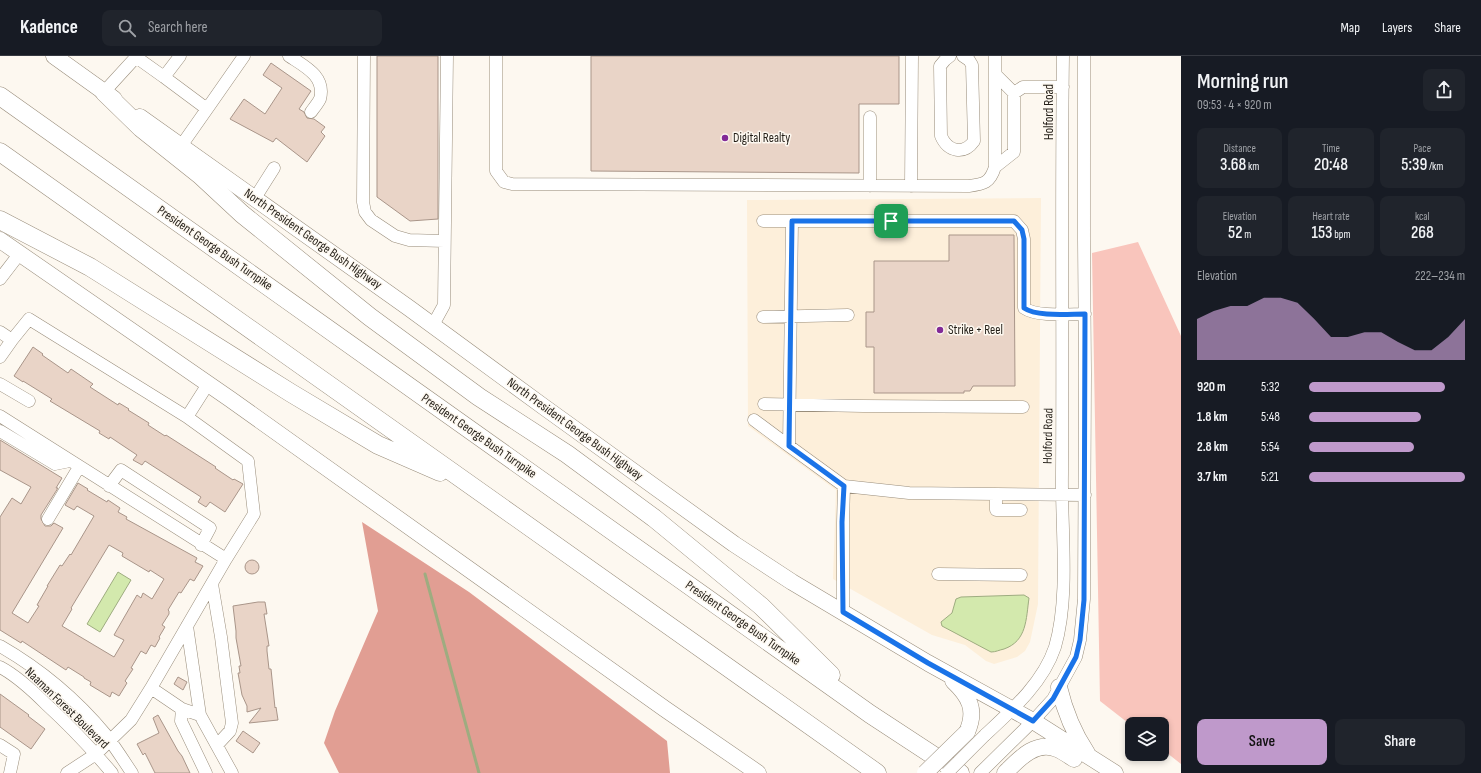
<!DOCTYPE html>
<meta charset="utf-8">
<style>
body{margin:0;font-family:"Sofia Sans Condensed",sans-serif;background:#20242c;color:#f1f3f6;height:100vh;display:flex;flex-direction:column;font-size:15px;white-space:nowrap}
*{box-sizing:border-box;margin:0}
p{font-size:13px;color:#9ea1a6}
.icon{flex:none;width:22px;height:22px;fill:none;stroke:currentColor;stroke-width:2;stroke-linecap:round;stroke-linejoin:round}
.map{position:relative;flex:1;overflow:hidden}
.details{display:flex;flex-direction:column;background:#171b24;width:300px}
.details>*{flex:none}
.fabs{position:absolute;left:1125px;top:661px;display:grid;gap:8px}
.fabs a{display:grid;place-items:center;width:44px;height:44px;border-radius:8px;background:#171b24;box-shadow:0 2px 6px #0003;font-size:20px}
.pin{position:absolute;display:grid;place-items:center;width:34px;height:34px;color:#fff;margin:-17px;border-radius:8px;box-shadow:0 2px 6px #0006}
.round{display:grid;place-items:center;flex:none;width:42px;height:42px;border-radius:8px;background:#20242c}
.summary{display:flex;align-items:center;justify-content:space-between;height:68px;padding:0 16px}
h1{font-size:22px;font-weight:600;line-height:30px}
.figures{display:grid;grid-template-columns:repeat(3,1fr);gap:6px;height:68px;padding:4px 16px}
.figures div{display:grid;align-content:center;border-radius:8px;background:#20242c;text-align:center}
.figures b{font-size:17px;font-weight:600}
.figures small{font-size:11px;font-weight:400}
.figures p{font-size:11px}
.chart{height:112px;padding:8px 16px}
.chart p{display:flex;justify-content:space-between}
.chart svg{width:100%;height:72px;margin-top:4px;fill:#bf99cb;opacity:.7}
.action{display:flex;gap:8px;margin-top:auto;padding:8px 16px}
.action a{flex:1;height:46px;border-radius:8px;background:#bf99cb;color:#111;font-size:16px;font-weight:600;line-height:46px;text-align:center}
.action a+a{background:#20242c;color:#f1f3f6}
ul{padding:0 16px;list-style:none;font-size:13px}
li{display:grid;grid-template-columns:64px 48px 1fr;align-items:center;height:30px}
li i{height:10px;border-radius:5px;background:#bf99cb}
header{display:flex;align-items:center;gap:24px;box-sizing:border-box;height:56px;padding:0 20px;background:#171b24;border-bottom:1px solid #363941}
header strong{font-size:19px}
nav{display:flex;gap:22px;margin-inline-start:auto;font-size:14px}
.search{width:280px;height:36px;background:#20242c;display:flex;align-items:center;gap:10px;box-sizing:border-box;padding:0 14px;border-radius:8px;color:#9ea1a6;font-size:15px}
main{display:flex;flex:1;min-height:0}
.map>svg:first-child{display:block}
.built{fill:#fdefda}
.green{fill:#f9c5bc}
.forest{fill:#e19e93}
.water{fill:#d3e9ad;stroke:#9eac80}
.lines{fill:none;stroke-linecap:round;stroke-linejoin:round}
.stream{stroke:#9eac80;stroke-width:3}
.building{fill:#e9d4c7;stroke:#a99589;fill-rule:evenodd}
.minor-casing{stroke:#998d7b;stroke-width:13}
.major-casing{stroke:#998d7b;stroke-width:17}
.highway-casing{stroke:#998d7b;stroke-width:19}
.minor{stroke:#fff;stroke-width:12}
.major{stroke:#fff;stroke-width:16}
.highway{stroke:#fff;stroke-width:18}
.minor-bridge-casing{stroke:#998d7b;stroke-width:13;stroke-linecap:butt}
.major-bridge-casing{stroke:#998d7b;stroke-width:17;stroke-linecap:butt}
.minor-bridge{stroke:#fff;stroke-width:12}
.major-bridge{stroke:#fff;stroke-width:16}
.route-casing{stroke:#fff;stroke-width:8}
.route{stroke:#1a73e8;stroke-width:5}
.poi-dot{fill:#822a97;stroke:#fdf8f0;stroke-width:1.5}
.labels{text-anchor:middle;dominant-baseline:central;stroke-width:3;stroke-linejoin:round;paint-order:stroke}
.street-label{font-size:13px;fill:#231e17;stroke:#fdf8f0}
.poi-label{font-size:13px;fill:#231e17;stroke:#fdf8f0;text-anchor:start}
</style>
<header>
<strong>Kadence</strong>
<div class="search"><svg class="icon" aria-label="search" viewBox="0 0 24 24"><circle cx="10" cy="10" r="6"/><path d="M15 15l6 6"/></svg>Search here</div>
<nav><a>Map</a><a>Layers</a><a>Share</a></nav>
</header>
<main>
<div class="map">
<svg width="1181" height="717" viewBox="0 0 1181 717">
<rect width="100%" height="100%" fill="#fdf8f0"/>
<path class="built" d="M1041,142L1038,548L1030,586L1025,595L1017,601L994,608L986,605L965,589L932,579L833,523L836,434L748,370L747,144Z"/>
<path class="green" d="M1138,186L1181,280V708L1162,693V668H1132V670L1100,645L1092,197Z"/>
<path class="forest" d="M362,466L469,536L667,685L670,717H339L324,687L335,655L378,555Z"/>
<path class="water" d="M118,516L131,524L100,576L87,568Z
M1024,539L1029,542C1026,563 1027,585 1004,593C999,594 996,596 991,596L942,570L941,566L952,557L956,543L961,541Z"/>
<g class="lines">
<path class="stream" d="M425,518L479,717"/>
</g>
<path class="building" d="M377,0H438V163L410,165L377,141Z
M591,0H899V48H859V117L591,115Z
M271,7L311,35L299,53L304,56L307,62L314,63L325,71L321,76L325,80L307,106L276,82L273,86L230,63L244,43L265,58L282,32L263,19Z
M949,179H1014L1015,330H973L970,335H964V337H874V291H866V256H874V205H949Z
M33,291L43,298L42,299L68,317L71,313L93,328L90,331L118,349L119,347L129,353L128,354L149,367L148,369L165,380L166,379L216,411L215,412L233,424L234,423L243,428L225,456L210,446L206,451L198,446L201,441L145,405L142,409L133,404L137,399L110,381L109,383L99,377L100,375L50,345L52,343L23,325V326L14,320Z
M0,384L62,422L56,432H58L41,459V463L45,470H51L54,467L63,472L12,557L28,567L39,550L37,549L48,530H47L60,509L62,510L70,498L71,499L94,460L77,450L74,454L65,449L78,427L88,433L87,434L107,446L108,444L120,452L118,456L127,461L126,463L197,502L195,506L203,510L194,525L190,523L181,537L179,536L168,554L169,555V558L162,569L165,571L159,581L160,582L155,591L151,589L146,598L141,595L131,612L133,613L125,625L127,627L119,640L112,636L110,641L90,629L91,626L84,622V621L68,611L66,614L22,585L21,587L0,574V461L12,442L21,448L31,431L0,414ZM109,489L123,497L122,500L149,516L150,514L164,523L152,543L143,537L141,542L137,539L114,579L124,584L114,601L62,570L72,553L71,552Z
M245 511a7 7 0 1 1 14 0a7 7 0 1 1-14 0Z
M258,546H265L267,558H264L269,590H267V595L269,613H271L275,652L276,651L278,664L249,667L261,652L247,656V650L242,639L238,617H240L239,610H241L236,582V575L233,550Z
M178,621L187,626L183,634L174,628Z
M0,638L29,659L28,660L45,673L31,693L0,671Z
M158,659L178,695L182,700L190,717H155L145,697L143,699L137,688L159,677L153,662Z
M243,675L260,687L253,697L236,685Z"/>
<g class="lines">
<g class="minor-casing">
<path id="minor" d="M289,0C304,10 326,20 320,43C318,47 314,52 311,56
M364,0L363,146L365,156L371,164L395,180L409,184L444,185
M496,0V115L504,126L512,128L969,130C984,128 990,127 995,111V0
M950,0L945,4L940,10L941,80C948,96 964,99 974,85L972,9L969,4L963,0
M164,21L207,53L181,90
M104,36L136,1L164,21L180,0
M1014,37L1023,31H1063
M207,53L244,0
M995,111L1014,96V37L995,18
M870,130V61
M911,130L912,0
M255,142L274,112
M763,165H792
M0,223L20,197
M763,261L848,259
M433,269L444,249L447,0
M0,276L12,284L0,301
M12,284L29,263L187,361
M0,328L29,345
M764,348L863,350L1023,351
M0,360L226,503L254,458L248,405L187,361L208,328
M754,364L789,390
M0,375L55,408L70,405
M109,430L121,414L210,472L201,489
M996,439V454H1021
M1085,439L909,437L844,430L789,390L792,165H1014L1022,174L1024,183V252C1037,261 1068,258 1085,258
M48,463L79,411
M938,518L1021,519
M212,528L221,581L232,667L230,675L217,689
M843,556V467L844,430
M187,570L200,659
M0,590C40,613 76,643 106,679C115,691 124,705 132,717
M0,611C17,620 32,634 46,648C69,669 91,692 112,717
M151,632L226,503
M182,653L181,665L206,717
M985,679C1012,654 1043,627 1055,591C1070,540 1061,472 1062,418C1063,279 1061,139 1063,0
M0,689L14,698L10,717
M67,717L96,698L131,664L151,632L182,653L200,659L232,717
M980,717L1033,665L1053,643L1076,601L1080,584L1084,543L1085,317L1084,183V0"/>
</g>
<g class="major-casing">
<path id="major" d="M54,0L114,43
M140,61L409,252L544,351L734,488L792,526L928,607L1033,665L1115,717
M0,184L230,343L665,653L758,717
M953,625C969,640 977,654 967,676
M1059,631C1065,656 1073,676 1087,697
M1005,717C1018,704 1035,684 1057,693C1062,695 1068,699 1074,703"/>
</g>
<g class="highway-casing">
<path id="highway" d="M104,36L141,72L200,119L242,158L370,261L479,341L567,398L654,462L761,550L831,619
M0,40L870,658L960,717
M0,96L877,717
M0,164L90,211L291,337L378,389L440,416"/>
</g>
<use href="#minor" class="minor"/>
<use href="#major" class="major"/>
<use href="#highway" class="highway"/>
<g class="minor-bridge-casing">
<path id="minor-bridge" d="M947,717L985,679"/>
</g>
<g class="major-bridge-casing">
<path id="major-bridge" d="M925,717L967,676"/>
</g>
<use href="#minor-bridge" class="minor-bridge"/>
<use href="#major-bridge" class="major-bridge"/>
</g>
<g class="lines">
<g class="route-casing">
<path id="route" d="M792,165H1014L1022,174L1024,183V252C1037,261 1068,258 1085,258L1084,544L1080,584L1076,601L1053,643L1033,665L928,607L843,556L842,466L844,430L789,390Z"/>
</g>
<use href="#route" class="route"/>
</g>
<g class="poi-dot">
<circle cx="725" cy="82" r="4"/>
<circle cx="940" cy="274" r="4"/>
</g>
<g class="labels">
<g class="street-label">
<text transform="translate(1049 56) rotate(-90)">Holford Road</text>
<text transform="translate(313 183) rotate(35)">North President George Bush Highway</text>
<text transform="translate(215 192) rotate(35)">President George Bush Turnpike</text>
<text transform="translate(575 373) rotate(36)">North President George Bush Highway</text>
<text transform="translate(479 380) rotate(35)">President George Bush Turnpike</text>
<text transform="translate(1048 380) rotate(-89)">Holford Road</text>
<text transform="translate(743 567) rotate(35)">President George Bush Turnpike</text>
<text transform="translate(67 652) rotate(44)">Naaman Forest Boulevard</text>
</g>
<g class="poi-label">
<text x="733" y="82">Digital Realty</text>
<text x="948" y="274">Strike + Reel</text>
</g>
</g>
</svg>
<div class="fabs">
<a><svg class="icon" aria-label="layers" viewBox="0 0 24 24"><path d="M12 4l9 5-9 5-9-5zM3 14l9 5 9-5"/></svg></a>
</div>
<div class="pin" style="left:891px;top:165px;background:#1e9e55"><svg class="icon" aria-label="arrive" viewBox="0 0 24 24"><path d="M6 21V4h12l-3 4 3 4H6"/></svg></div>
</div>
<section class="details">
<div class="summary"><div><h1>Morning run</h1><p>09:53 · 4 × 920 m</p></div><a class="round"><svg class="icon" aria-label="share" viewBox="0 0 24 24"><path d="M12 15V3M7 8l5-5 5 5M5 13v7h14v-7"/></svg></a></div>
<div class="figures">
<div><p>Distance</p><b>3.68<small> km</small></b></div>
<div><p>Time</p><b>20:48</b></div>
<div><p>Pace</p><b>5:39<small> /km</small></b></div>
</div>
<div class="figures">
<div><p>Elevation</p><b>52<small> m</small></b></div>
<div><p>Heart rate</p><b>153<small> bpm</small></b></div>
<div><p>kcal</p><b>268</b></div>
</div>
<div class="chart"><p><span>Elevation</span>222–234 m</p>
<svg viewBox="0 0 160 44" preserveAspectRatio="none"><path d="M0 44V19L10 14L20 11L30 11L40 6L50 6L60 9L70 19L80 30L90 30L100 27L110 27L120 33L130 38L140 38L150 30L160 19V44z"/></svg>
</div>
<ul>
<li><b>920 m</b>5:32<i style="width:87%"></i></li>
<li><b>1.8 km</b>5:48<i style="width:72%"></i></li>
<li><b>2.8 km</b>5:54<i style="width:67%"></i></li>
<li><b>3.7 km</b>5:21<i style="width:100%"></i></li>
</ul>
<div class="action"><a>Save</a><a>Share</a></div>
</section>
</main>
